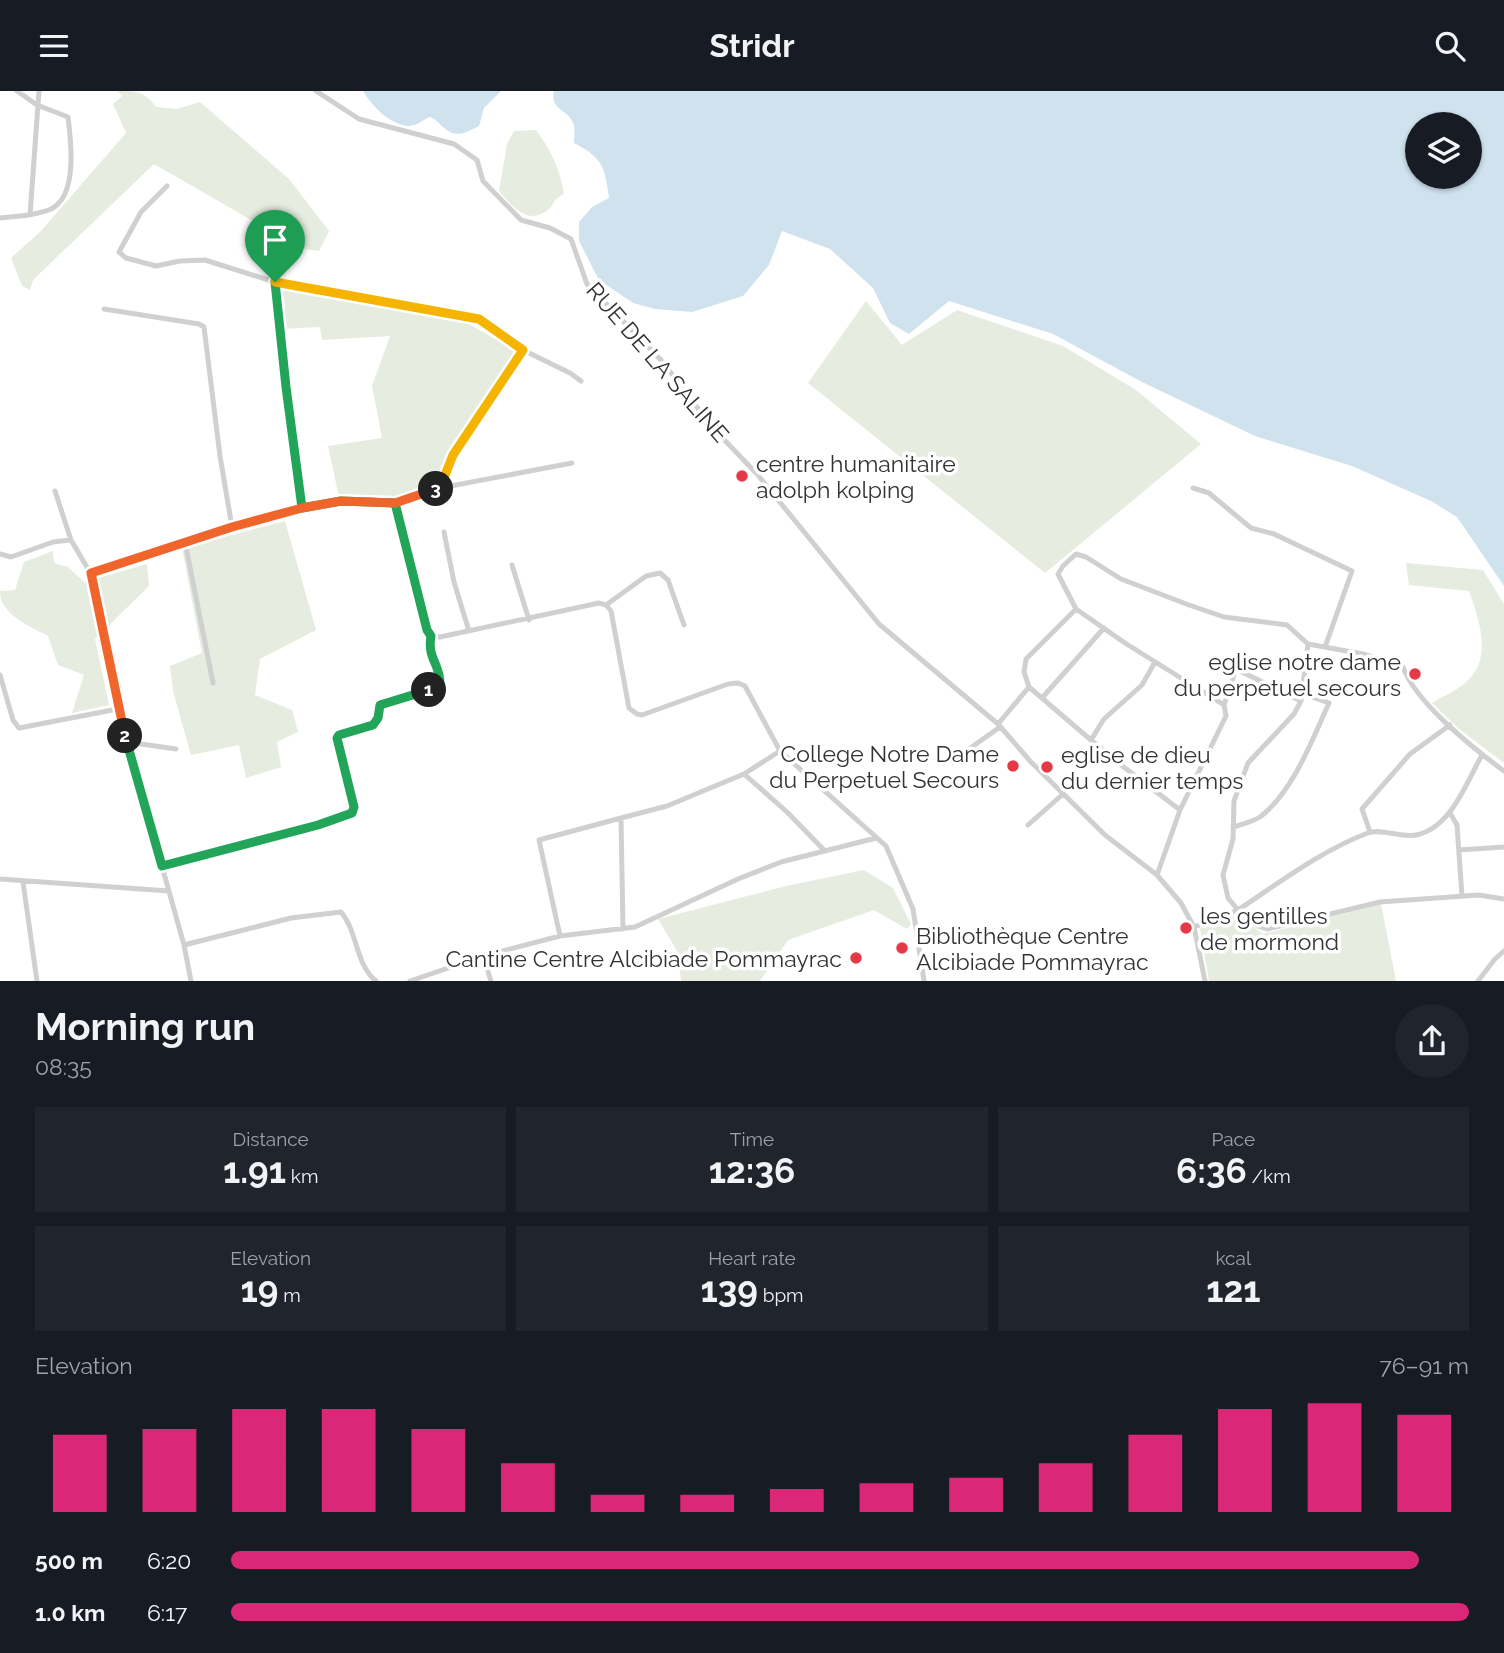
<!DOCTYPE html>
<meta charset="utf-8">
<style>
body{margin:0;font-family:Raleway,sans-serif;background:#20242c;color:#f1f3f6;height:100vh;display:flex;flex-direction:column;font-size:26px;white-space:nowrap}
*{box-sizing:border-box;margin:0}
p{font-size:23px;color:#9ea1a6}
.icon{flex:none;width:38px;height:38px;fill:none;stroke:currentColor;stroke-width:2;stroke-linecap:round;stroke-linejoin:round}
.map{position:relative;height:890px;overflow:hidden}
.side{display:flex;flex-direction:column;background:#171b24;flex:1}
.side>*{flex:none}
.buttons{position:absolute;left:1405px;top:21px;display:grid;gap:14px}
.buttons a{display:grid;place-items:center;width:77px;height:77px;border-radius:50%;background:#171b24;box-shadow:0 2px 5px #0004;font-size:35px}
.pin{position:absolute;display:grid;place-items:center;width:60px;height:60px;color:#fff;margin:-72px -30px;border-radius:50% 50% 50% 0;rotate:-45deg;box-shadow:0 0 7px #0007}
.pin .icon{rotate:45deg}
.km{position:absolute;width:35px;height:35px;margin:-18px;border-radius:50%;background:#222;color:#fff;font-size:19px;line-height:35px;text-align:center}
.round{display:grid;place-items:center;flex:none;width:74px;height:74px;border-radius:37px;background:#20242c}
.summary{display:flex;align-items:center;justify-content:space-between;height:119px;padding:0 35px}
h1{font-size:38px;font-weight:700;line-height:52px}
.stats{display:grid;grid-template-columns:repeat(3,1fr);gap:10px;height:119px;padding:7px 35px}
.stats div{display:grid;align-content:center;border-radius:0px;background:#20242c;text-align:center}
.stats b{font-size:35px;font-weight:700}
.stats small{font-size:19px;font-weight:400}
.stats p{font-size:19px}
.chart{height:196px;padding:14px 35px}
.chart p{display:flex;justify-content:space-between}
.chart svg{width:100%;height:126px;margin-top:7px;stroke:#db2777;stroke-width:6}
ul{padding:0 35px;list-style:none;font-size:23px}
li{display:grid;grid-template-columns:112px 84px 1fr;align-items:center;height:52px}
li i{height:18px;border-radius:9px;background:#db2777}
header{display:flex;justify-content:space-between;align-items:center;height:91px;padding:0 35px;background:#171b24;font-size:32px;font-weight:700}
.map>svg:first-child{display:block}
.green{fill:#e6ecdf}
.water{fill:#cfe2ee;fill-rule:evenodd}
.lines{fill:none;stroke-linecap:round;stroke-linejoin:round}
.minor{stroke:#d0d0d0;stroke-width:5}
.split-1-casing{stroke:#fff;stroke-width:14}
.split-2-casing{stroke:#fff;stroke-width:14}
.split-3-casing{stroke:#fff;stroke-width:14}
.split-4-casing{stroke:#fff;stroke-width:14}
.split-1{stroke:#22a559;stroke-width:9}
.split-2{stroke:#22a559;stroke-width:9}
.split-3{stroke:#f0652b;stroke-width:9}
.split-4{stroke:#f5b400;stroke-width:9}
.poi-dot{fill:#e63946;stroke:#fff;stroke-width:2.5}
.labels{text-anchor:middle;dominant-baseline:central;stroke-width:7;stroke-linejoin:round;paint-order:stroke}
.street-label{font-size:23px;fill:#333;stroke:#fff}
.poi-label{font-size:23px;fill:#333;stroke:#fff;text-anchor:start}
</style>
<header><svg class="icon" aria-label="menu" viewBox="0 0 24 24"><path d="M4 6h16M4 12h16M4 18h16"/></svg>Stridr<svg class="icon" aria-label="search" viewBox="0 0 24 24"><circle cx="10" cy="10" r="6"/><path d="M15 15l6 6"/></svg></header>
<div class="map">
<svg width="1504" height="890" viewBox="0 0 1504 890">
<rect width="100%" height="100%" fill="#fff"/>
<path class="green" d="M118,0C136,0 145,0 156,16L177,18L200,11L289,88L329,140L319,160L300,157L154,73L33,189L30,199L22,195L11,167L40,141L126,42L113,13L122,5Z
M536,39C551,59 560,78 564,103C552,109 556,111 549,118C528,136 512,115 499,100L507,53L514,40Z
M279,193L460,228L518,261L450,364L438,395L387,410L339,406L328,355L382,347L372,295L390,245L322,249L320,236L282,238Z
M866,210L902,254L957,219L1063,255L1136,299L1201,353L1045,482L808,292Z
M285,430L316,539L260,568L255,604L292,619L298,641L277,651L281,676L246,687L239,654L191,664L173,600L170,575L202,562L182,457Z
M53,460L54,472L68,476L84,491L147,473L149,495L95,548L109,614L72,622L84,584L58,574L48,545C30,535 0,524 0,500L15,499L24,471Z
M1406,472L1483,479L1504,513V672L1459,638L1432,612C1443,605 1456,600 1465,592C1494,569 1479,528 1469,500L1409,494Z
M864,779L893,797L911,833L907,838L874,819L788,849L760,890H681L677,860L658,828L786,795Z
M1381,813L1396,890H1209L1200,837L1237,824L1263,843Z"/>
<path class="water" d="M363,0H501L484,17L479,35C465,42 456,48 443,36C437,31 437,28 429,26C423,29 416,35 408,35C389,33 372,15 363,0Z
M554,0H1504V495L1457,426L1431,410L1352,375L1255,345L1140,290L1053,243L949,210L909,243L890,232L873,197L830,158L782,140L769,174L743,205L692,221L655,218L633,212L599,189L579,150V131L592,116L609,107C605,76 603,67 574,52C574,47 575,39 574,34C569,18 549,19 554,0ZM1418,33H1470V86H1418Z"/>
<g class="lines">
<path class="minor" d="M17,0L37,14L68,26C71,50 78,105 51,118C45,121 36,122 30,124
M316,0L359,28L454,53L477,69L483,90L521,129L550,137L571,148L587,193L662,270L712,336L757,383L879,533L998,633L1031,671L1105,744L1157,784L1181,812L1194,836L1205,890
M167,95L141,121L119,161L126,167L156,175L180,170L205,169L275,191L479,228L523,259L570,282L581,290
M0,127L30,124L39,0
M275,191L286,296L302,417
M104,218L199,233L204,236L220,365L232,436
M440,397L572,372
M1193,397L1209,402L1251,437L1274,443L1352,480L1325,556
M55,400L71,449L91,483L118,618L184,854L191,890
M395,412L440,397L453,364L523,259
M444,441L454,491L469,540
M185,451L213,592
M0,463L11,466L53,451L71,449
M512,474L529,529
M91,483L232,436L302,417L341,410L395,412L427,539L431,545L440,546L599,512L606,514L611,520L629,617L637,623L642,624L728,593L738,592L745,595L780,660L886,755L913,818L924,890
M606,514L646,485L660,482L668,489L684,534
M1076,518L1026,568L1024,581L1029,596L1112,667L1180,719
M1308,553L1363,563L1403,576C1415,611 1474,658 1504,680
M0,584L13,629L19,637L118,618
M1042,607L1104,537
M1224,614L1236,578L1301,610
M998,633L1029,596
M1091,649L1104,628L1142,594L1155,571
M127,651L176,658
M952,670L1000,636
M744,683L780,660
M1450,722L1457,734L1462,805
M1028,734L1063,703
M1234,736C1242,733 1252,731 1260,726C1293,701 1312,649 1329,612L1303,603
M1370,741L1362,718L1410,663L1450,634
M1459,759L1504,756
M162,775L318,734L352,722L354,716L337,647L339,644L373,634L378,627L379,614L436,598L440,593C440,572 427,568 431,545
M1157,784L1180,719L1226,625L1224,614L1125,552L1076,518L1058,483L1063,475L1076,463L1086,466L1121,488L1189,514L1224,526L1287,534L1308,553L1301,610L1294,623L1248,672L1234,710L1233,748L1223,784L1228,807L1238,819C1277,793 1324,758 1368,742C1382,737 1400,747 1416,744C1451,737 1466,692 1482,664
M0,788L169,800
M23,791L37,890
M1194,836L1238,819L1258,835L1268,838L1380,811L1479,804L1504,808
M623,838L621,727L667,715L744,683L787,721L825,760
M560,845L539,749L621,727
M184,854L291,827L341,821C358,841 355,873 376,890
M483,865L491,890
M410,890L483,865L560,845L635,836L738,788L781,771L876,747
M1478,890L1495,868L1504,860"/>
</g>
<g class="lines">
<g class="split-1-casing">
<path id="split-1" d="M275,191L286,296L302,417L341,410L395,412L427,539L431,545C427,568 440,572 440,593L436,597L429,599"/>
</g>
<g class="split-2-casing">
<path id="split-2" d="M125,645L162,775L318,734L352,722L354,716L337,647L339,644L373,634L378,627L380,614L429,599"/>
</g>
<g class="split-3-casing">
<path id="split-3" d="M125,645L91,482L232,436L302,417L341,410L395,412L436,398"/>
</g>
<g class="split-4-casing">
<path id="split-4" d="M275,191L479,228L523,259L453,364L440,397L436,398"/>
</g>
<use href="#split-1" class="split-1"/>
<use href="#split-2" class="split-2"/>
<use href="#split-3" class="split-3"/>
<use href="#split-4" class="split-4"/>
</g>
<g class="poi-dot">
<circle cx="742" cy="385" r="7"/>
<circle cx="1415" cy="583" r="7"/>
<circle cx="1013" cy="675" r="7"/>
<circle cx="1047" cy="676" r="7"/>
<circle cx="1186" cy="837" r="7"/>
<circle cx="902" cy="857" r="7"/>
<circle cx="856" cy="867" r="7"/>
</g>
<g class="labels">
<g class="street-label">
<text transform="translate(658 271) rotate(49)">RUE DE LA SALINE</text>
</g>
<g class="poi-label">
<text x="756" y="372">centre humanitaire<tspan x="756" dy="26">adolph kolping</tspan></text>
<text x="1401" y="570" text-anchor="end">eglise notre dame<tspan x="1401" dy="26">du perpetuel secours</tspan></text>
<text x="999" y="662" text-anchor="end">College Notre Dame<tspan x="999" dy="26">du Perpetuel Secours</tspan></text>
<text x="1061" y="663">eglise de dieu<tspan x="1061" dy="26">du dernier temps</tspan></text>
<text x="1200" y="824">les gentilles<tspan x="1200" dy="26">de mormond</tspan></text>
<text x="916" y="844">Bibliothèque Centre<tspan x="916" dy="26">Alcibiade Pommayrac</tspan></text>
<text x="842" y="867" text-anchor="end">Cantine Centre Alcibiade Pommayrac</text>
</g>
</g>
</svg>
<div class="buttons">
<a><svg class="icon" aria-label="layers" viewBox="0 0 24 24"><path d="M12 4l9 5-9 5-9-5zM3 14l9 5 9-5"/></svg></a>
</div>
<div class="pin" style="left:275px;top:191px;background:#1e9e55"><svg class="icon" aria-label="arrive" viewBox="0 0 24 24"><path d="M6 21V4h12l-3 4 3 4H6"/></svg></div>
<b class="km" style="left:429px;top:599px">1</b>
<b class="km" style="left:125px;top:645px">2</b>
<b class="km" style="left:436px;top:398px">3</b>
</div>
<section class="side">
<div class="summary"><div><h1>Morning run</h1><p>08:35</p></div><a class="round"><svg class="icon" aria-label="share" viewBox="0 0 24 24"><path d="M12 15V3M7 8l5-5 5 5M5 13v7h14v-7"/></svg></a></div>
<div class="stats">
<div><p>Distance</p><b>1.91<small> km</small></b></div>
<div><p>Time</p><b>12:36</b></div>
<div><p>Pace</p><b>6:36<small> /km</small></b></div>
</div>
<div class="stats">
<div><p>Elevation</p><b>19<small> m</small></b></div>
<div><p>Heart rate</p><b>139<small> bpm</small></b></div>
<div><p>kcal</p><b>121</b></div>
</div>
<div class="chart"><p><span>Elevation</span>76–91 m</p>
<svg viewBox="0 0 160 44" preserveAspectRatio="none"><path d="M5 44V17M15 44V15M25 44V8M35 44V8M45 44V15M55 44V27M65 44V38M75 44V38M85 44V36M95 44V34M105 44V32M115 44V27M125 44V17M135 44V8M145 44V6M155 44V10"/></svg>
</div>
<ul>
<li><b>500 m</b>6:20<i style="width:96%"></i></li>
<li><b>1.0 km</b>6:17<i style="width:100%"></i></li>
</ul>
</section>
